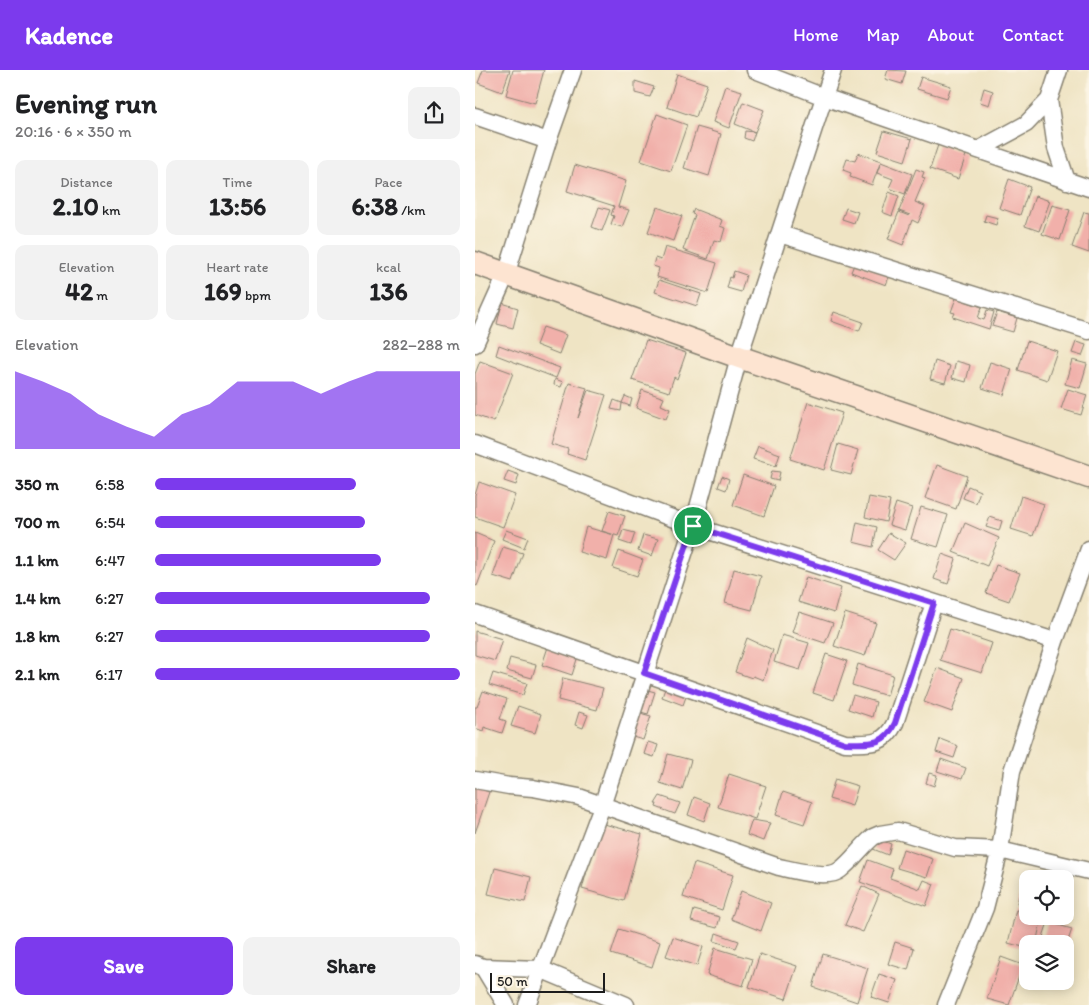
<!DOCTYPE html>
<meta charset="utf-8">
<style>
body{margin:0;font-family:Itim,sans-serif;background:#f2f2f2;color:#202124;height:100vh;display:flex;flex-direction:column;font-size:19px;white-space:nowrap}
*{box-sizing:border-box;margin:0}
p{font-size:16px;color:#757577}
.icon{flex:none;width:28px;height:28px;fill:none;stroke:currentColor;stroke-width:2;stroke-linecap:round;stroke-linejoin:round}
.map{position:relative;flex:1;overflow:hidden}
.drawer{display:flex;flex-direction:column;background:#fff;width:475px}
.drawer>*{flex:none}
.fabs{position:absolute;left:544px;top:800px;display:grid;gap:10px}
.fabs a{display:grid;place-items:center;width:55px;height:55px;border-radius:10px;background:#fff;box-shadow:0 2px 12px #0003;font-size:25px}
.scale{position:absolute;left:15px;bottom:12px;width:115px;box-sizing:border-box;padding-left:5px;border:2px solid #1c1c1c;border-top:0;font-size:14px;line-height:18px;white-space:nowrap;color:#1c1c1c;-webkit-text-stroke:4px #fcf5e5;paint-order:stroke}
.pin{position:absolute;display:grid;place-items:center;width:42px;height:42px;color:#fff;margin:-21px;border:2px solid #fff;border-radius:50%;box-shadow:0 1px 5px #0007}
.round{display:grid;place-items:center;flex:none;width:52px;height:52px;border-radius:10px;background:#f2f2f2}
.summary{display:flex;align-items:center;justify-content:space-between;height:85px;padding:0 15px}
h1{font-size:28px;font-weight:700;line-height:38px}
.figures{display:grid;grid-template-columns:repeat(3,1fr);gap:8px;height:85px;padding:5px 15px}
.figures div{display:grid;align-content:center;border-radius:10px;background:#f2f2f2;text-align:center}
.figures b{font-size:25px;font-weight:700}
.figures small{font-size:14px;font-weight:400}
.figures p{font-size:14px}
.chart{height:140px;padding:10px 15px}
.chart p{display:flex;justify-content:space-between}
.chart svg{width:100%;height:90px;margin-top:5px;fill:#7c3aed;opacity:.7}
.primary-button{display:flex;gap:10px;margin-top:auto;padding:10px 15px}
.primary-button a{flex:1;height:58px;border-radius:10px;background:#7c3aed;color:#fff;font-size:20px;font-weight:700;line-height:58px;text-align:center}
.primary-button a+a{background:#f2f2f2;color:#202124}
ul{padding:0 15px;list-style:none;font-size:16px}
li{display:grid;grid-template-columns:80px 60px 1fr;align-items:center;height:38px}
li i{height:12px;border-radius:6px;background:#7c3aed}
header{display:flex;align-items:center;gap:30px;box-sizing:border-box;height:70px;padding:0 25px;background:#7c3aed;color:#fff}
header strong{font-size:24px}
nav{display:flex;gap:28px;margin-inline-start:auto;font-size:18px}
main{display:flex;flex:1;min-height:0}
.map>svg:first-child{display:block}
.building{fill:#f1b0aa}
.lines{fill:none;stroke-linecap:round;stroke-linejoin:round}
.minor-casing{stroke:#868070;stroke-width:19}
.secondary-casing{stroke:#868070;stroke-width:25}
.minor{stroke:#fff;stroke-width:16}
.secondary{stroke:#fde4d1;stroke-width:22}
.route-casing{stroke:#fff;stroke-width:10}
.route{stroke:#7c3aed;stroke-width:6}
</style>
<header>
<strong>Kadence</strong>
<nav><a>Home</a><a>Map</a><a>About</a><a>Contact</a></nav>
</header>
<main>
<section class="drawer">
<div class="summary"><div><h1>Evening run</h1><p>20:16 · 6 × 350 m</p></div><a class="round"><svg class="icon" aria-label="share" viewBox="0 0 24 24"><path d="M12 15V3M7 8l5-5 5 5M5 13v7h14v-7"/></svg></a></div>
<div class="figures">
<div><p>Distance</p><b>2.10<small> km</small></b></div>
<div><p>Time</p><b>13:56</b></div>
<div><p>Pace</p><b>6:38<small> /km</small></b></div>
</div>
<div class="figures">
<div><p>Elevation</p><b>42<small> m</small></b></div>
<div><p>Heart rate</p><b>169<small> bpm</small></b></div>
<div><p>kcal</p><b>136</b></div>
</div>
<div class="chart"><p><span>Elevation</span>282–288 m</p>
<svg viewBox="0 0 160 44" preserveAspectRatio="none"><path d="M0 44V6L10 11L20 17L30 27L40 33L50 38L60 27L70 22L80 11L90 11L100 11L110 17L120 11L130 6L140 6L150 6L160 6V44z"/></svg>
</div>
<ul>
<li><b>350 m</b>6:58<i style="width:66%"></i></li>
<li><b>700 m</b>6:54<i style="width:69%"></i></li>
<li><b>1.1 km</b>6:47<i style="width:74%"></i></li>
<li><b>1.4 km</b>6:27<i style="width:90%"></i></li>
<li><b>1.8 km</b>6:27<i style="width:90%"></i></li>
<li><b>2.1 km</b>6:17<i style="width:100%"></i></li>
</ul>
<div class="primary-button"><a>Save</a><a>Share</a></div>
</section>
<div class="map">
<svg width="614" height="935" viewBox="0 0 614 935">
<rect width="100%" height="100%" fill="#fcf5e5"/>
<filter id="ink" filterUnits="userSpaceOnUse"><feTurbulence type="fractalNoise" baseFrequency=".02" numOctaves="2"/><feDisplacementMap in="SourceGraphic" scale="10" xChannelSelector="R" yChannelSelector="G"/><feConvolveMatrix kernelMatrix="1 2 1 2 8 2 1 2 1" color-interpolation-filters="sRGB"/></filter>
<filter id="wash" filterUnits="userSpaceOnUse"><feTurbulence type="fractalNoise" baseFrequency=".0096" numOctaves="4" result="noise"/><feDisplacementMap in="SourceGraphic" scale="20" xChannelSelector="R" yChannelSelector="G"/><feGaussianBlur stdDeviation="1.12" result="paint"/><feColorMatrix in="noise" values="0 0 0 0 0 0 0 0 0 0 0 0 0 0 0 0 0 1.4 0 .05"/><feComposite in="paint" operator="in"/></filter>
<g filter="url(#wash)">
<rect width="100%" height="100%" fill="#efe4c4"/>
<g id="blocks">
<path class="building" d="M8,0H35L27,22L3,13Z
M38,0H69L60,33L31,25Z
M413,0L431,1L427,14L410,9Z
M202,4L232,14L221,47L192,37Z
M446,7L476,16L472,28L442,19Z
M160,11L179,17L175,27L160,23Z
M250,16L267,21L254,58L238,52Z
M509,18L518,21L514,35L505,32Z
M268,32L289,40L280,62L260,54Z
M182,44L212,55L196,101L166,91Z
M222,57L246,64L234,106L209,98Z
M270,61L280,62L277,71L269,68Z
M409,61L437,69L430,91L402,82Z
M463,75L491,85L483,109L455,99Z
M383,83L406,91L397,115L375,107L376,103L368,100L372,89L380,91Z
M406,92L437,104L430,124L414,118L418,109L402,103Z
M100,95L151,111L143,137L154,140L147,157L136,154L139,146L136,145L139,136L92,121Z
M441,99L449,102L447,107L450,108L440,132L450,136L443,153L437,150L428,175L413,169L424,142L434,146L435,145L424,141Z
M534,109L555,117L545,145L524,138Z
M414,122L424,126L417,146L407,142Z
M560,126L575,131L564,161L550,156Z
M577,135L595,140L585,170L567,164Z
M124,137L135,140L127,161L117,157Z
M182,137L207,146L198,171L173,162Z
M371,138L383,142L379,153L367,149Z
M219,139L247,150L245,156L250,158L246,172L239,170L233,189L208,180L220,145L217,144Z
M609,142L614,143V183L597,177Z
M511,145L523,148L521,155L509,151Z
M190,177L242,193L233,223L182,207L184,198L178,196L180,188L186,190Z
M380,192L415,204L411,215L376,202Z
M259,201L271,205L266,222L252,218L255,207L257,208Z
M184,210L226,224L222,236L180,222Z
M481,228L507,237L503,248L509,250L512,240L519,242L514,259L478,247L480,243L476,242Z
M27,233L43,238L38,258L22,254Z
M359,242L388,252L384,261L356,251Z
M522,242L542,248L538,262L517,256Z
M68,257L91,265L84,284L61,275Z
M171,270L211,283L202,309L199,307L194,322L157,310Z
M552,271L582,281L572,310L543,300Z
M601,272L611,275L607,286L597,283Z
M24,275L85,298L81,308L21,285Z
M597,290L612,294L605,318L590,314Z
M5,291L38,303L19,352L0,345V304Z
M460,291L475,296L470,313L455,309Z
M481,291L495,295L491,312L477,308Z
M515,292L537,299L529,325L507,318Z
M80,309L88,312L86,317L79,315Z
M94,313L112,318L103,348L113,320L131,325L110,390L92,384L93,379L76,374Z
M593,319L612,325L606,345L586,339Z
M167,320L189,328L186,335L195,339L191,349L161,338Z
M150,326L157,329L155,336L147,333Z
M139,330L147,333L146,341L136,339Z
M333,332L367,343L349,400L315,389Z
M363,374L383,380L376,405L356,400Z
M283,376L305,384L301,396L278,389Z
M462,395L492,406L481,439L450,428Z
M33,401L44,405L41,415L29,411Z
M297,401L305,402L303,411L295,409Z
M268,405L299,416L289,446L258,435Z
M247,406L254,409L251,420L243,417Z
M4,412L40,425L28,457L0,447V425Z
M493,416L505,421L501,433L488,428Z
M546,426L569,434L558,466L536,459Z
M394,427L415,431L411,452L390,447Z
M421,433L437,438L430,460L414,455Z
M446,437L473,445L463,477L436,469Z
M134,441L150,446L143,466L127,461Z
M515,447L527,451L524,461L511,457Z
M382,452L402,457L398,477L378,472Z
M490,453L524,468L512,496L478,482Z
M111,457L139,465L132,490L104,482Z
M31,460L53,468L49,478L27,469Z
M148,460L160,463L156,475L144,471Z
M0,463L19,471L2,516L0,515Z
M414,463L431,473L419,490L403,480Z
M168,465L183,469L177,486L163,481Z
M28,477L48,483L38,512L18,506Z
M144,481L168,490L162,506L138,498Z
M467,484L481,489L473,514L459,509Z
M521,495L545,503L534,531L511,523Z
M259,499L286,506L277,540L250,533Z
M331,507L366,518L359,543L323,532Z
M324,542L358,553L350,573L317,562Z
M370,543L401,553L390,586L359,576Z
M475,559L517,573L507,603L465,590Z
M0,561L27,569L20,591L0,585Z
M307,565L334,573L325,600L299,592Z
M272,568L298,580L288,610L278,606L277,608L260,602Z
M73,577L103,586L97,605L67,595Z
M351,584L372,591L359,630L338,623Z
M35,588L61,595L57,608L32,601Z
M383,594L418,605L412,626L377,615Z
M462,598L489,608L477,642L449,632Z
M18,603L52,613L48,625L14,615Z
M88,608L128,618L122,640L83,630Z
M191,616L212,624L208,635L187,627Z
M169,619L180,622L173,644L162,641Z
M8,621L32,629L25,649L31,651L27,663L9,657L8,661L0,658V637H2Z
M378,625L401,632L397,647L373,639Z
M43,636L66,644L60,663L36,656Z
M104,642L113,645L108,658L100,655Z
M161,642L176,646L168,670L154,666Z
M465,669L483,676L479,688L461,682Z
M173,672L183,675L179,687L169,684Z
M193,684L216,690L207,720L185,713Z
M466,689L491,698L487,709L462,701Z
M454,703L462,705L459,716L451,713Z
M254,704L291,716L280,749L243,737Z
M360,709L383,716L377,736L354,729Z
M0,717L14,722L0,763Z
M308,722L337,732L329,754L301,745Z
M185,726L205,733L200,744L181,737L182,734H180Z
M219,727L235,733L229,751L213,745Z
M277,750L295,753L288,771L272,765Z
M125,753L167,764L149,831L107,819Z
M402,769L416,774L413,785L398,779Z
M428,779L458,789L452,807L422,798Z
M393,790L418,799L415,808L445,819L449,810L459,814L451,836L385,812Z
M219,793L258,805L247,840L208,827Z
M20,798L56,807L50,832L13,824Z
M551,804L566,808L552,809V836L542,833Z
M387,816L404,824L388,862L370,855Z
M266,821L296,833L286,861L256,849Z
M219,840L245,847L242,858L216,851Z
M541,840L552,842V846H567L561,874H552V878L533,873Z
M573,852L597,859L590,880V874L566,873Z
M144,859L185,872L177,897L136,884Z
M241,863L264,871L261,878L239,871Z
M198,867L228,877L222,896L191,886Z
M420,872L439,878L433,900L413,894Z
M240,878L277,889L268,916L232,905Z
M285,884L322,896L311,929L274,917Z
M348,884L393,898L382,932L338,917Z
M526,887L548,895L534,935L512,929Z
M404,904L422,910L414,933L396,927Z"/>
</g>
</g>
<g filter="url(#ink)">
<use href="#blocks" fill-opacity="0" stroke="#868070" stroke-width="1"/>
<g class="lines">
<g class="minor-casing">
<path id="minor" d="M280,0L349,27L614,118
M574,30L581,78L592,111
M0,46L73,71
M503,80L551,54L574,30L584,0
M305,164L614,261
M0,274L31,205L73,71L98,0
M0,374L218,456L580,571
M0,544L370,673C393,673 408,677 420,653L459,533
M0,710L34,716L58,718L104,727L304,797C318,800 353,810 365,800C377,791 386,777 398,767L405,764L423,761L480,778L525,780L614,801
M0,894L8,897L31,935
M8,897L65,899L151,935
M52,935L127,736L218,456L264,287L358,0
M471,935L510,838L525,780L537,701L580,571L614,479"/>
</g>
<g class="secondary-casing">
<path id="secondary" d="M0,193L264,287L614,407"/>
</g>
<use href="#minor" class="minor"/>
<use href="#secondary" class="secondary"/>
</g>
</g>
<g class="lines" filter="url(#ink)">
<g class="route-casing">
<path id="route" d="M218,456L459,533L420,653C409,677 393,673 370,673L169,603Z"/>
</g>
<use href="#route" class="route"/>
</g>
</svg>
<div class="fabs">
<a><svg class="icon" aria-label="locate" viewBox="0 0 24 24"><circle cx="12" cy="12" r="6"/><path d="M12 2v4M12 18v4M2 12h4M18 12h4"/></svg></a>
<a><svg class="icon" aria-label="layers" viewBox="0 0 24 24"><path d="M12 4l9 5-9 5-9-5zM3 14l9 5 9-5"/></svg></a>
</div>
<div class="scale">50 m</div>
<div class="pin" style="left:218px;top:456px;background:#1e9e55"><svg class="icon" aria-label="arrive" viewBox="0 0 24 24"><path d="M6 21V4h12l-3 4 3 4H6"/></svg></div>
</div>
</main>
